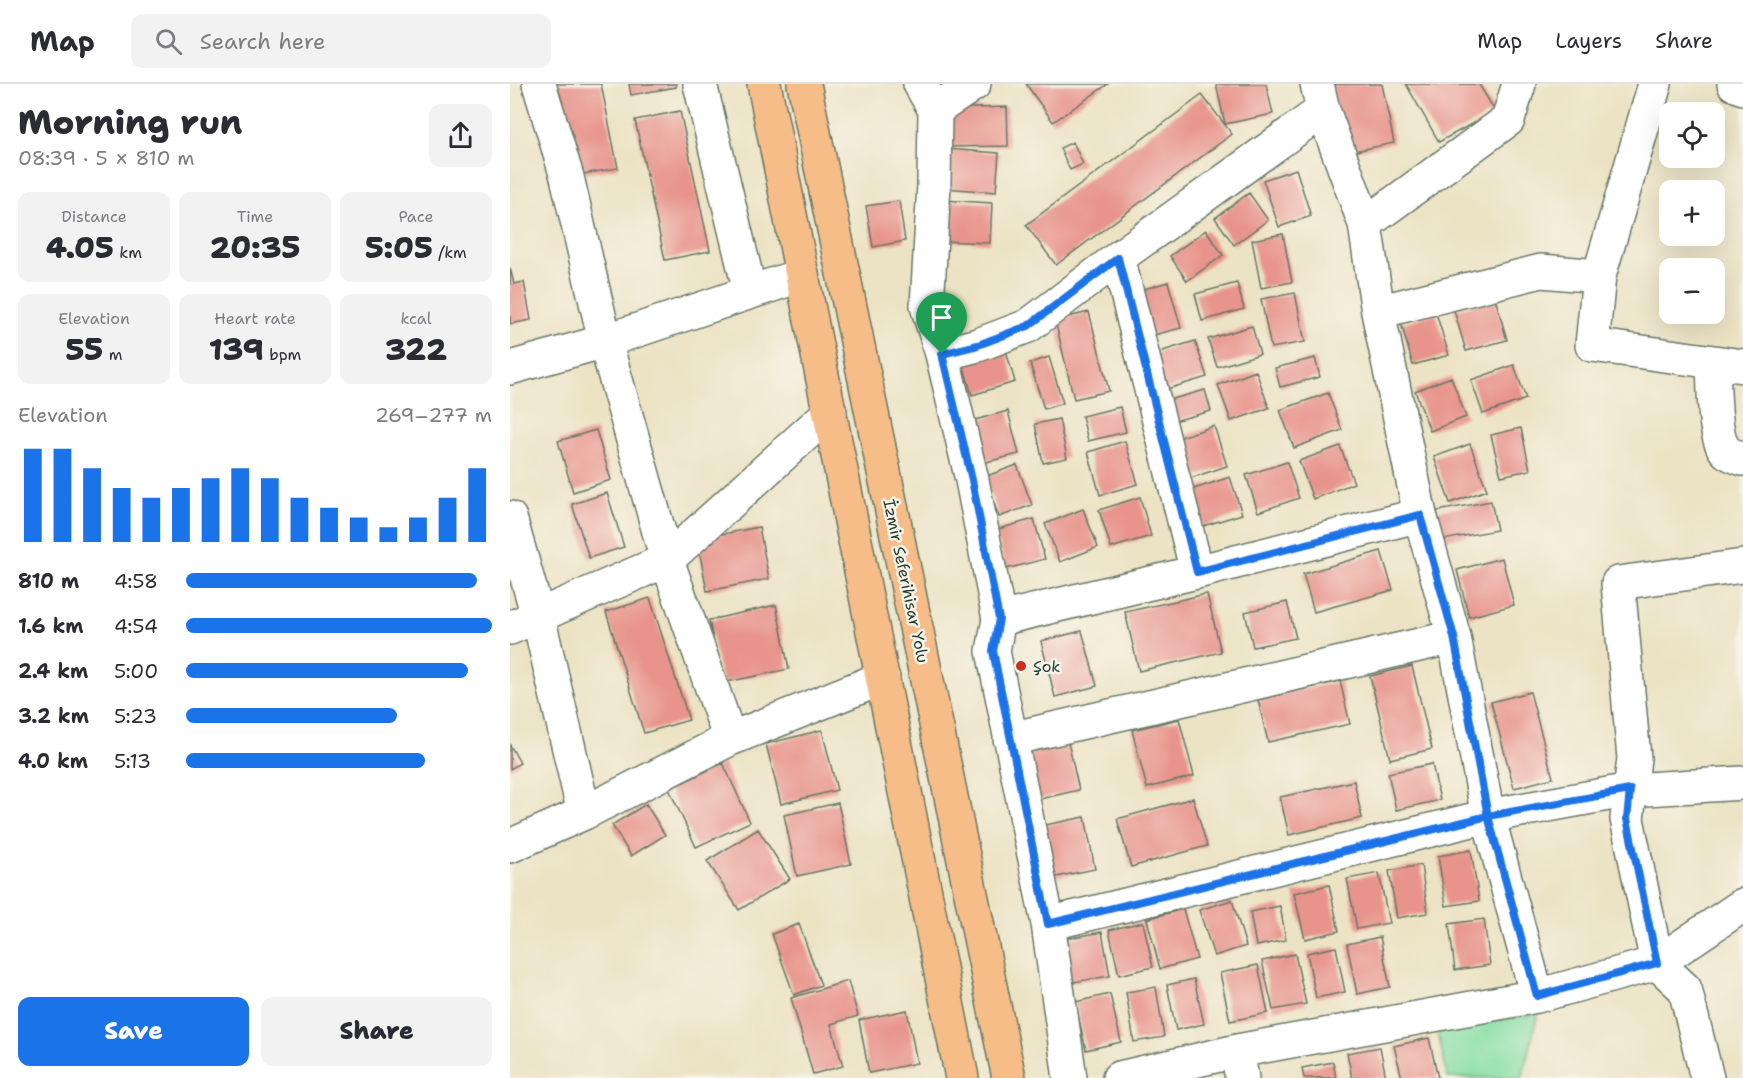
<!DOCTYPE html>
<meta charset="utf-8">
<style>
body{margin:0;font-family:"Shantell Sans",sans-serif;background:#f2f2f3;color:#2b2b33;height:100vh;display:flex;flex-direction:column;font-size:22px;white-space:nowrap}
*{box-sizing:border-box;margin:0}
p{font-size:20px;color:#7c7c81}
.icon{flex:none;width:33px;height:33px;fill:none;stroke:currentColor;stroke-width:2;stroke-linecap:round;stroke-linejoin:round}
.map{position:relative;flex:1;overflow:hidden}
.sheet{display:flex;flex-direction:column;background:#fff;width:510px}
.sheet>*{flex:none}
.buttons{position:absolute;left:1149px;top:18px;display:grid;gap:12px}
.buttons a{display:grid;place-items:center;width:66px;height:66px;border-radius:12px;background:#fff;box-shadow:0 6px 24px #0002;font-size:30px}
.pin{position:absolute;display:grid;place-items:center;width:51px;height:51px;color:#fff;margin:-62px -26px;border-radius:50% 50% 50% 0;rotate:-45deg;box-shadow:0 0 6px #0007}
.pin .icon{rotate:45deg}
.round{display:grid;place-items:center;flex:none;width:63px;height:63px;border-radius:12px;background:#f2f2f3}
.head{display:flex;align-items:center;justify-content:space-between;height:102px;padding:0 18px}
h1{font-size:33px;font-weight:800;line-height:45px}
.figures{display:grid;grid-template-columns:repeat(3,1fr);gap:9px;height:102px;padding:6px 18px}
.figures div{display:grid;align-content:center;border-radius:12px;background:#f2f2f3;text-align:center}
.figures b{font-size:30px;font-weight:800}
.figures small{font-size:16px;font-weight:400}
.figures p{font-size:16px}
.chart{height:168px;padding:12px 18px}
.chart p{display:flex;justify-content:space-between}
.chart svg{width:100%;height:108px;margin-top:6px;stroke:#1a73e8;stroke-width:6}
.cta{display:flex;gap:12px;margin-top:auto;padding:12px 18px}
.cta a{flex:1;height:69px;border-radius:12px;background:#1a73e8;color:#fff;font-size:24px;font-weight:800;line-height:69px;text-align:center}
.cta a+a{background:#f2f2f3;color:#2b2b33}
ul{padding:0 18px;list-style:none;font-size:20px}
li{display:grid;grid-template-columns:96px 72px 1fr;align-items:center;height:45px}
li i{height:15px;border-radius:8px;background:#1a73e8}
header{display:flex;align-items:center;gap:36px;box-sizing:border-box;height:84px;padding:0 30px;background:#fff;border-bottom:2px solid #e1e1e2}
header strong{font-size:28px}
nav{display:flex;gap:33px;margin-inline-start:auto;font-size:21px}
.search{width:420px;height:54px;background:#f2f2f3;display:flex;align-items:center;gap:15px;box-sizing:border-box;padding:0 21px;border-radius:12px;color:#7c7c81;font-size:22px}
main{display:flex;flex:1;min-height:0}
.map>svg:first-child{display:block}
.green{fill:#87dfa4;stroke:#538e6c;stroke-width:1.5}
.building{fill:#e8948c}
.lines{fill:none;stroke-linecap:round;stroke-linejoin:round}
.minor-casing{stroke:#677766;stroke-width:36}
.major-casing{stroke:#677766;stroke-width:36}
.minor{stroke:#fff;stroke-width:33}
.major{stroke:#f7bd88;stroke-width:33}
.route-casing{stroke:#fff;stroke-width:12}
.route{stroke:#1a73e8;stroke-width:8}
.poi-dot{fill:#c8321e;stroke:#f7f3e8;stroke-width:2}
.labels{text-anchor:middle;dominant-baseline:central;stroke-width:5;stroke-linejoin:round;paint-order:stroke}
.street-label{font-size:16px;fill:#1f3d34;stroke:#f7f3e8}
.poi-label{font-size:16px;fill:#1f3d34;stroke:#f7f3e8;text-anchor:start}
</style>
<header>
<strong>Map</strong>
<div class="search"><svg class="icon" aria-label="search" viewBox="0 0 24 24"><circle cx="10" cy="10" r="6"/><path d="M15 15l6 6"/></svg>Search here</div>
<nav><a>Map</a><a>Layers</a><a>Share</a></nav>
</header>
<main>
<section class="sheet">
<div class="head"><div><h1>Morning run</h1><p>08:39 · 5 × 810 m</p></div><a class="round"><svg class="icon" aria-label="share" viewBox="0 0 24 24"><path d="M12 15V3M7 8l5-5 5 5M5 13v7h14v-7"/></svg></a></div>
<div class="figures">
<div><p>Distance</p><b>4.05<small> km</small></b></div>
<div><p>Time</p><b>20:35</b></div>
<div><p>Pace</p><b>5:05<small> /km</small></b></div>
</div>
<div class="figures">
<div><p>Elevation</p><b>55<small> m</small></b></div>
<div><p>Heart rate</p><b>139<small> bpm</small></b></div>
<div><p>kcal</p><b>322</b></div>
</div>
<div class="chart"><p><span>Elevation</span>269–277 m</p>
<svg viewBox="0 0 160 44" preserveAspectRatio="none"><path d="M5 44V6M15 44V6M25 44V14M35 44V22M45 44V26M55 44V22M65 44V18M75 44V14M85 44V18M95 44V26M105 44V30M115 44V34M125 44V38M135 44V34M145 44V26M155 44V14"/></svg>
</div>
<ul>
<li><b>810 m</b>4:58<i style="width:95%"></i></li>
<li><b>1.6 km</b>4:54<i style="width:100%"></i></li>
<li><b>2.4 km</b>5:00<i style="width:92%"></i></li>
<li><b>3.2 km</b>5:23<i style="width:69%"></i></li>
<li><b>4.0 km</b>5:13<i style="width:78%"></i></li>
</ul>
<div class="cta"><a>Save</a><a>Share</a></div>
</section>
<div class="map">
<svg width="1233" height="994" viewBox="0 0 1233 994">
<rect width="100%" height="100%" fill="#f7f3e8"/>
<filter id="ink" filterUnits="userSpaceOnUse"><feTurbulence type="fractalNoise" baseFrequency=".0167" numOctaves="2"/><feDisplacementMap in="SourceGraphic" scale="12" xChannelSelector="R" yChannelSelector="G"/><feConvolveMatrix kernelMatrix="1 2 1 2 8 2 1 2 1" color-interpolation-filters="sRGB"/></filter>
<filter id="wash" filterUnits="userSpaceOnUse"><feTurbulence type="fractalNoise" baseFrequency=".008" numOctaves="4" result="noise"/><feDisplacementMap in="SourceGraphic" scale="24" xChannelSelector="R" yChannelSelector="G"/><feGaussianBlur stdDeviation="1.35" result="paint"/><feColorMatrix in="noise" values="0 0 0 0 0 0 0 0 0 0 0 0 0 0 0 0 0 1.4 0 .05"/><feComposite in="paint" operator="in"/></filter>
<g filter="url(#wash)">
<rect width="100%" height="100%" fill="#ece3c4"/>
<path class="green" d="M1028,930L1012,994H938L927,946Z"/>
<g id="blocks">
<path class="building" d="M43,0H91L108,84L62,92Z
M119,0H166V3L121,11Z
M516,0H598L543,38Z
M706,0H756L763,30L715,40Z
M821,0H872L884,59L835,69Z
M896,0H969L985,27L929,58Z
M692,11L722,50L546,181L516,141Z
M497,23L498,62L436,63L435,25Z
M170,27L200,167L155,176L125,36Z
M563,58L573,80L560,86L550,64Z
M436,65L489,69L486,108L433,104Z
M786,85L801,132L769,143L753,96Z
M739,109L758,136L724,161L705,134Z
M433,116L482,119L480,159L431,157Z
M389,117L395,157L363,163L356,122Z
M696,146L713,171L677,197L660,172Z
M773,150L782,198L751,204L742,156Z
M0,184L4,200L14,198L21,236L0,240Z
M658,198L671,244L640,252L627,207Z
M727,199L734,225L692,237L685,210Z
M785,209L795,258L761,264L751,215Z
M985,214L997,256L956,267L944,226Z
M579,228L599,307L564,315L545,236Z
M926,229L939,271L903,281L891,239Z
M742,242L750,270L707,283L698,255Z
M685,257L697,293L654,306L643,270Z
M496,267L505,298L462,311L453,280Z
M539,273L553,319L534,325L520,279Z
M805,274L810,293L770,303L765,284Z
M1004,281L1016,315L973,330L961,296Z
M746,287L759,324L721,337L708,301Z
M941,293L956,333L920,347L905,307Z
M695,306L701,327L664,337L659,316Z
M818,309L832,346L784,364L770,326Z
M610,323L616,348L578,357L572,332Z
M498,327L509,370L472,379L461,337Z
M549,335L557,374L533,379L525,340Z
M704,342L717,382L681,394L668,354Z
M1011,344L1020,386L991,392L981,351Z
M86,346L101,396L63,408L48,357Z
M615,357L628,400L590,411L578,368Z
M960,360L977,406L940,419L924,373Z
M830,362L844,399L803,415L789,377Z
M777,378L789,414L748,428L736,391Z
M507,381L522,421L489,433L474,393Z
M720,393L732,430L693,442L681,406Z
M97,409L114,463L79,474L62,420Z
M630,413L641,452L601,464L589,426Z
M981,417L987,446L933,456L927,427Z
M573,425L588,463L550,478L535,440Z
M524,435L535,475L496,485L485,446Z
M249,443L259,495L197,507L187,455Z
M871,467L883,506L804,528L793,490Z
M992,474L1004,521L959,533L947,486Z
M697,510L711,568L629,587L615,528Z
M140,514L179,636L134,649L96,528Z
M777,518L786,554L743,563L735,528Z
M266,521L279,585L212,599L199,536Z
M572,547L587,602L545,613L531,557Z
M902,582L922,665L880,675L860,592Z
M830,597L840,640L758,658L748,616Z
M1020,608L1043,694L1004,704L981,618Z
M669,635L684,692L637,704L622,646Z
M312,646L327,706L271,720L256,660Z
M558,658L569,706L521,717L510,669Z
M0,661L10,679L0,685Z
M213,679L240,738L186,763L159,705Z
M922,680L930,716L886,726L878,689Z
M844,697L852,734L779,751L770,713Z
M683,714L697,762L621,783L607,735Z
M328,719L341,780L287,792L274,731Z
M136,720L155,751L121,772L102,741Z
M575,733L585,785L536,795L525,743Z
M248,745L280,795L229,826L197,777Z
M961,766L969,817L936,822L928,772Z
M911,781L918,829L887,834L879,787Z
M869,789L879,839L847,845L837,795Z
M819,801L829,847L795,855L784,809Z
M722,816L736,862L704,872L689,826Z
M770,822L776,856L746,862L740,828Z
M673,825L687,875L650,885L637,835Z
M974,835L980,881L945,886L939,840Z
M633,838L643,883L609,891L599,846Z
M289,840L311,901L284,911L262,850Z
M592,848L600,892L558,899L550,856Z
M870,853L880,903L847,910L837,860Z
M826,863L835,908L806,914L797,869Z
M785,870L796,920L763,926L752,877Z
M748,881L758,929L720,937L710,889Z
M684,895L694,940L666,946L657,901Z
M338,897L348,932L321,940L333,982L303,990L281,914Z
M646,903L654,953L624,958L616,908Z
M600,910L611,958L576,966L565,918Z
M397,926L407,979L359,989L349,936Z
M919,954L928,994H892L884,962Z
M870,963L876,994H842L837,969Z
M823,978L826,994H794L792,984Z"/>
</g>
</g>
<g filter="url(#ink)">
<use href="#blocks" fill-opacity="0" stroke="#677766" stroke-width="1.5"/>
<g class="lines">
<g class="minor-casing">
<path id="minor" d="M29,0L57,93L95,257L157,476L220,655
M190,0L240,208
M410,0L425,26L424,101L417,222L432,270L462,396L489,535L483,567L538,840L560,994
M1145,0L1089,192L1082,261L1233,282
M1224,0L1233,4
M425,26L464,0
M855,140L998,36L1009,0
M608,174L687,488L910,431
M868,228L1031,187L1089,192
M432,270L468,261L518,242L608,174L813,26
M1203,279C1204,296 1203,356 1216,367C1220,371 1228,373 1233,375
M0,284L95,257L292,191
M0,434L28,532L74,729
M489,535L687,488
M0,544L157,476L320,328
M500,655L944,553
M0,762L74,729L220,655L373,594
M538,840L978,732L1120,706L1233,699
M1027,912L1147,879L1233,821
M727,967L732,994
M609,994L727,967L1027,912L978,732L944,553L910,431L868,228L855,140L813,26L807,0
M1197,994L1175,905L1147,879L1117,735L1124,674L1108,499L1233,482"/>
</g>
<g class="major-casing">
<path id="major" d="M254,0L452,994
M294,0L499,994"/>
</g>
<use href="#minor" class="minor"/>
<use href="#major" class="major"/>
</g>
</g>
<g class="lines" filter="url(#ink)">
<g class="route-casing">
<path id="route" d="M432,270L462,396L489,535L483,567L538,840L978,732L1120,706L1117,735L1147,879L1027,912L978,732L944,553L910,431L687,488L608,174L518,242L468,261L432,270"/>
</g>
<use href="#route" class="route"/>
</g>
<circle class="poi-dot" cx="511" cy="582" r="6"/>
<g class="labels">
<g class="street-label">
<text transform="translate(396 497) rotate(78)">İzmir Seferihisar Yolu</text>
</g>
<g class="poi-label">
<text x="523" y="582">Şok</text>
</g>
</g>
</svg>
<div class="buttons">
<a><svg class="icon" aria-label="locate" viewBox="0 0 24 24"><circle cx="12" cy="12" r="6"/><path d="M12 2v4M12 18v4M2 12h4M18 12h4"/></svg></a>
<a>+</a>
<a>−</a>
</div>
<div class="pin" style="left:432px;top:270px;background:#1e9e55"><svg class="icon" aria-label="arrive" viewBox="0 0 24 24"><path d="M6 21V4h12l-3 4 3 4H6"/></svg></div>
</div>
</main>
